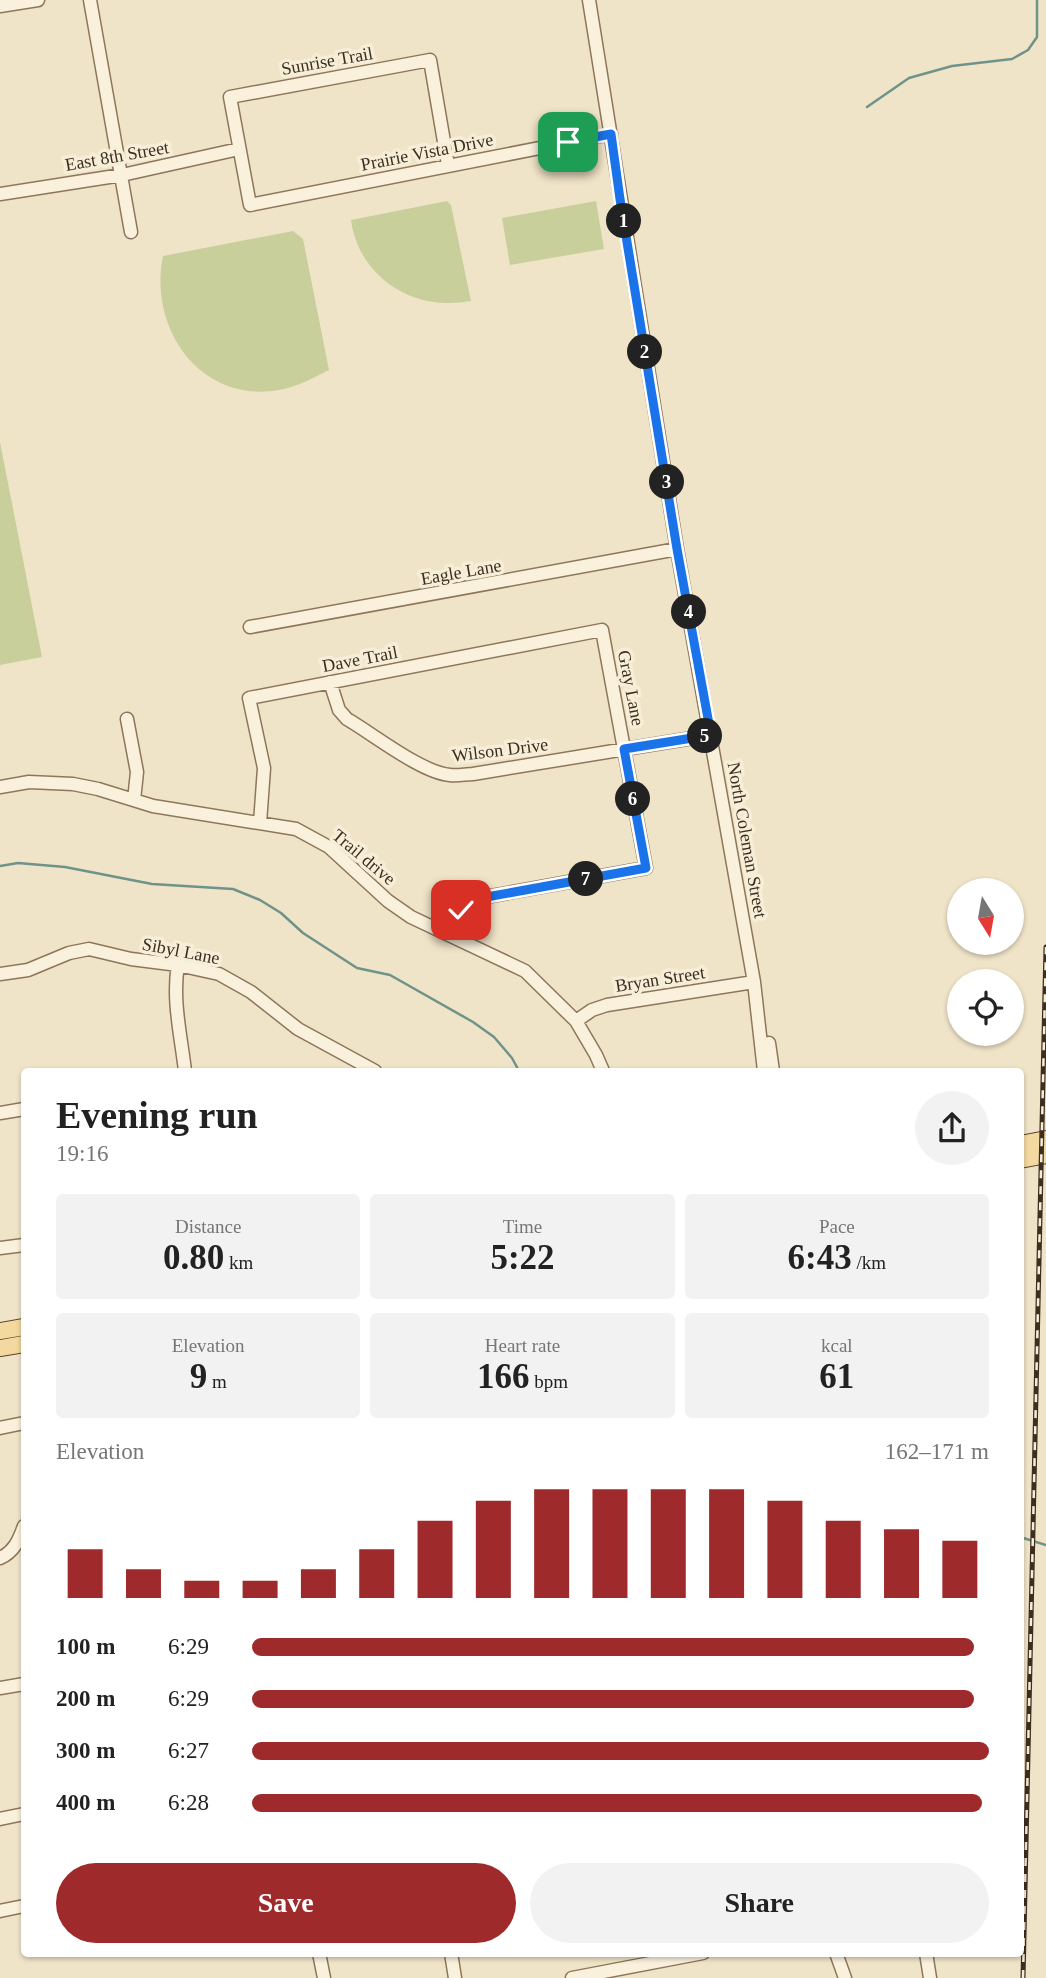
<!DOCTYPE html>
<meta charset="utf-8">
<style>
body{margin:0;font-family:Georgia,serif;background:#f2f2f2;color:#222;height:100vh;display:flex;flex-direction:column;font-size:26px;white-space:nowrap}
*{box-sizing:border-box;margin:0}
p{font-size:23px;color:#767676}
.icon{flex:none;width:38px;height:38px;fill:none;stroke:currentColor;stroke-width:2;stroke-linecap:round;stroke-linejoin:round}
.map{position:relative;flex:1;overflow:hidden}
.drawer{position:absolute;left:21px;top:1068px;width:1003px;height:889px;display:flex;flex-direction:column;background:#fff;border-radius:7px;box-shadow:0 2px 5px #0004}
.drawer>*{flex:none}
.needle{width:46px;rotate:169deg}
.tools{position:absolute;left:947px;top:878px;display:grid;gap:14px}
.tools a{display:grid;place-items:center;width:77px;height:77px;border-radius:50%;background:#fff;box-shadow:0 2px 5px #0004;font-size:35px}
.pin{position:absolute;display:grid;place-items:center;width:60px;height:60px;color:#fff;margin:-30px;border-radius:14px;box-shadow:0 4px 10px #0006}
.km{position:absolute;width:35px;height:35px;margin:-18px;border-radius:50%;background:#222;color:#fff;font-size:19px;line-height:35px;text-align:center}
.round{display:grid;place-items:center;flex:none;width:74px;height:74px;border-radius:37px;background:#f2f2f2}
.headline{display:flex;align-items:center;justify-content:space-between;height:119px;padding:0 35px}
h1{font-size:38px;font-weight:800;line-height:52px}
.figures{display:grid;grid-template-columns:repeat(3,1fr);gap:10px;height:119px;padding:7px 35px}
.figures div{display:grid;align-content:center;border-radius:7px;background:#f2f2f2;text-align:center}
.figures b{font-size:35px;font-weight:800}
.figures small{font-size:19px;font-weight:400}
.figures p{font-size:19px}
.chart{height:196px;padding:14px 35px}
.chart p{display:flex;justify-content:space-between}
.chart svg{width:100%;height:126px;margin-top:7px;stroke:#9e2a2b;stroke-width:6}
.primary-button{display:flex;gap:14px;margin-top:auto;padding:14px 35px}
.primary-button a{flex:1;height:80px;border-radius:42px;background:#9e2a2b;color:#fff;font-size:28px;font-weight:800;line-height:80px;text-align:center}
.primary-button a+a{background:#f2f2f2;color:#222}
ul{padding:0 35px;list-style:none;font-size:23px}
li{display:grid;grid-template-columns:112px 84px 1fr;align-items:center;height:52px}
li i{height:18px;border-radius:9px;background:#9e2a2b}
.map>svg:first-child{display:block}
.green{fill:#c9cf9b}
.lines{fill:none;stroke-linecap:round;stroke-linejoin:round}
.stream{stroke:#6f938a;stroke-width:2.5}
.minor-casing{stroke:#8d765c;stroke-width:15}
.major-casing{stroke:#5b4430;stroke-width:18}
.minor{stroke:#faf1dc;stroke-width:12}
.major{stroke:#f3d9a0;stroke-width:16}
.rail-casing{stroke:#3d2e20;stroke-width:5}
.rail{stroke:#f7eed8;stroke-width:2.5;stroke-dasharray:8;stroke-linecap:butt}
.route-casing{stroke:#fff;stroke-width:14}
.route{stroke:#1a73e8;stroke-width:9}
.labels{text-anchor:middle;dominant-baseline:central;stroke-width:7;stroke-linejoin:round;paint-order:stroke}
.street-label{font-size:18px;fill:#3d2e20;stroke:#f7eed8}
</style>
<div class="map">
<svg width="1046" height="1978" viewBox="0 0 1046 1978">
<rect width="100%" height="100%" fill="#f0e4c8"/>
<path class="green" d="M447,201L451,205L471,301C464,302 456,303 449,303C400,304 357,268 351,220Z
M596,201L604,249L510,265L502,218Z
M293,231L303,239L329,370C313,378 297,387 279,390C200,404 148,328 163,256Z
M0,442L42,657L0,665Z"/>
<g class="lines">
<path class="stream" d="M867,107L909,78L952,66L1012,59L1028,50L1037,37V0
M0,866L18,863L65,867L152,884L233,889L260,900L281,913L303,933L357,968L390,975L473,1022L494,1037L512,1058L519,1071
M1020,1537L1046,1545"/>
<g class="minor-casing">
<path id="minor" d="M90,0L131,232
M589,0L677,549L754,982L764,1071
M0,6L38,0
M448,165L430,60L230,97L250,205L611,134
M0,194L122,175L239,149
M250,627L677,549
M330,682L339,710L347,719C373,734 422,773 450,775C458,776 466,774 473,774L711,735
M127,719L137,772L134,800
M0,787L29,782L73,784L98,789L153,806L296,829L329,847L388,901L411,917L525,971L576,1021L596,1055L603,1071
M260,823L264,768L249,698L602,630L646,868L480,898L461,910L449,933
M178,965C172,1000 181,1036 185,1071
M0,974L28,970L69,953L89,949L131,959L178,965L219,974L251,992L298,1029L375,1071
M576,1021L592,1010L607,1005L754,982
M769,1043L773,1071
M0,1113L24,1109
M0,1248L24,1245
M0,1428L24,1423
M0,1558C14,1552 19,1540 24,1526
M0,1688L24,1684
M0,1819L24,1814
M0,1911L24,1906
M319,1953L324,1978
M451,1953L455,1978
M836,1953L845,1978
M926,1953L930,1978
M572,1978L703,1953"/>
</g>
<g class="major-casing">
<path id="major" d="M1020,1144L1046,1139
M1020,1160L1046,1155
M0,1331L24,1327
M0,1348L24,1344"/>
</g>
<use href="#minor" class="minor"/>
<use href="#major" class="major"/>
<g class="rail-casing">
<path id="rail" d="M1023,1978L1046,947"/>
</g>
<use href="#rail" class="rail"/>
</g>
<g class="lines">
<g class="route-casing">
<path id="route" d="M461,910L481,898L646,868L624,749L711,735L677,549L620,199L611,134L568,142"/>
</g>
<use href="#route" class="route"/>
</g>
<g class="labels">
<g class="street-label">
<text transform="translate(327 61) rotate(-10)">Sunrise Trail</text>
<text transform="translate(427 152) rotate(-11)">Prairie Vista Drive</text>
<text transform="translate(117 156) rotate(-10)">East 8th Street</text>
<text transform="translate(461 572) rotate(-10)">Eagle Lane</text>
<text transform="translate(360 659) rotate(-11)">Dave Trail</text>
<text transform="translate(631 688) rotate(79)">Gray Lane</text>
<text transform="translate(500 750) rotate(-7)">Wilson Drive</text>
<text transform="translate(747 840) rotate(80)">North Coleman Street</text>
<text transform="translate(364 857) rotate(40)">Trail drive</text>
<text transform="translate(181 951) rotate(11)">Sibyl Lane</text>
<text transform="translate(660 979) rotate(-9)">Bryan Street</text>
</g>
</g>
</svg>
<div class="tools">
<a><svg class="needle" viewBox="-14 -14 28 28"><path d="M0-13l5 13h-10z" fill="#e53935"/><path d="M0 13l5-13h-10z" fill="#767676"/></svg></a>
<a><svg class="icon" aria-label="locate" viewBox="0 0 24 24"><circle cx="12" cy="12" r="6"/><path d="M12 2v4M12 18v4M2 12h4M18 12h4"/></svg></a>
</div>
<div class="pin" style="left:568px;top:142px;background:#1e9e55"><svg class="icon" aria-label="arrive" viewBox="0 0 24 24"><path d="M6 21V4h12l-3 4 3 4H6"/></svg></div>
<div class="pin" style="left:461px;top:910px;background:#d93025"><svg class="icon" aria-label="check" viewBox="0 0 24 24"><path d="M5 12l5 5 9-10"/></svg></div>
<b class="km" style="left:624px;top:221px">1</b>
<b class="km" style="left:645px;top:352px">2</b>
<b class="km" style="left:667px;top:482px">3</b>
<b class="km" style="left:689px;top:612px">4</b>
<b class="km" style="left:705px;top:736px">5</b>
<b class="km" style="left:633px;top:799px">6</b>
<b class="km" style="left:586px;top:879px">7</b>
<section class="drawer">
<div class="headline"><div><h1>Evening run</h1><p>19:16</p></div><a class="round"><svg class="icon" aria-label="share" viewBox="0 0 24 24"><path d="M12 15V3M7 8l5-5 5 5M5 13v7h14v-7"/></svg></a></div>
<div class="figures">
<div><p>Distance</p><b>0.80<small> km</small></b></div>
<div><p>Time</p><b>5:22</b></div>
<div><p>Pace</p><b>6:43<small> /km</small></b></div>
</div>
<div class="figures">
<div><p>Elevation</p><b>9<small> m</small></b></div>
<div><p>Heart rate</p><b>166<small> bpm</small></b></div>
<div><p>kcal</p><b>61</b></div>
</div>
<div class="chart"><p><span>Elevation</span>162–171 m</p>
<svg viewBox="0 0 160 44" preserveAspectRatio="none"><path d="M5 44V27M15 44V34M25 44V38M35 44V38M45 44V34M55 44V27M65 44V17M75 44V10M85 44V6M95 44V6M105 44V6M115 44V6M125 44V10M135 44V17M145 44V20M155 44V24"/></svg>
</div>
<ul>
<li><b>100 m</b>6:29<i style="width:98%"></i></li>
<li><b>200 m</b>6:29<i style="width:98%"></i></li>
<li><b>300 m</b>6:27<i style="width:100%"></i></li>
<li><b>400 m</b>6:28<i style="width:99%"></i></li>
</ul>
<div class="primary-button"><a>Save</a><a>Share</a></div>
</section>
</div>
